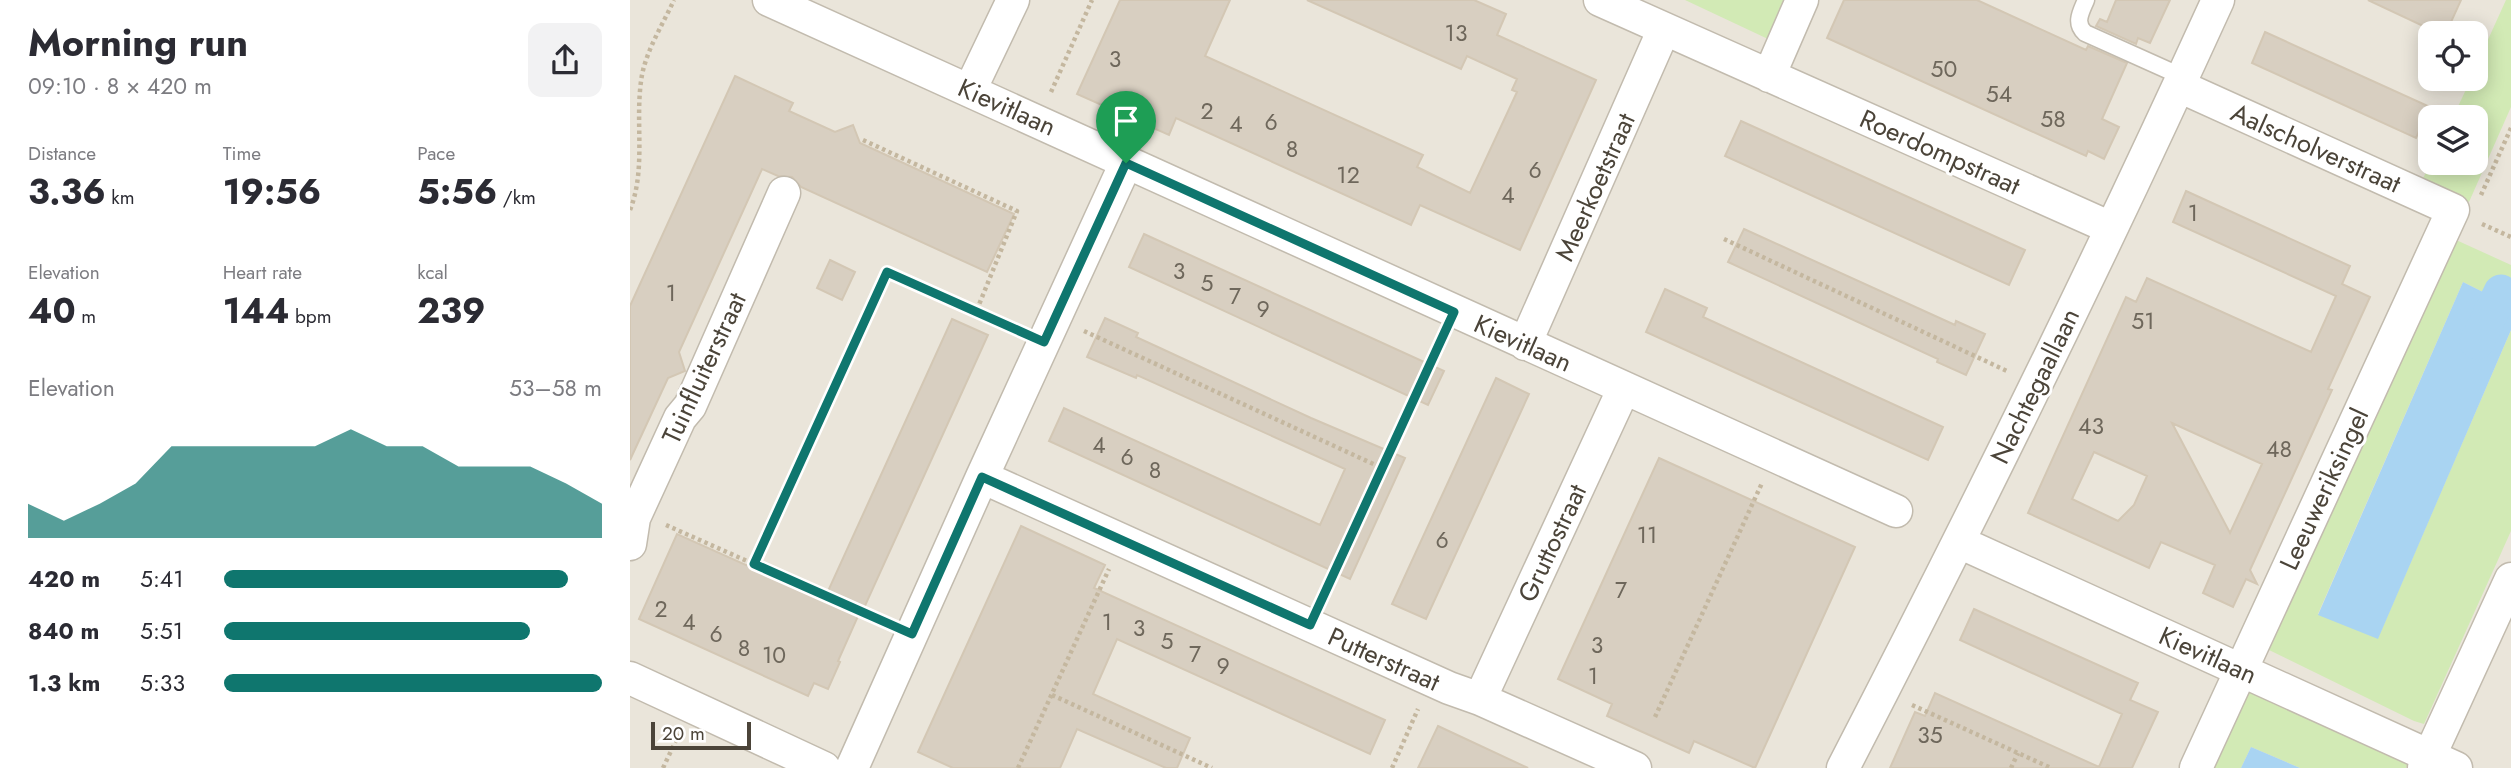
<!DOCTYPE html>
<meta charset="utf-8">
<style>
body{margin:0;font-family:Jost,sans-serif;background:#f2f2f3;color:#2b2b33;height:100vh;display:flex;flex-direction:column;font-size:26px;white-space:nowrap}
*{box-sizing:border-box;margin:0}
p{font-size:23px;color:#7c7c81}
.icon{flex:none;width:38px;height:38px;fill:none;stroke:currentColor;stroke-width:2;stroke-linecap:round;stroke-linejoin:round}
.map{position:relative;flex:1;overflow:hidden}
.panel{display:flex;flex-direction:column;background:#fff;width:630px}
.panel>*{flex:none}
.tools{position:absolute;left:1788px;top:21px;display:grid;gap:14px}
.tools a{display:grid;place-items:center;width:70px;height:70px;border-radius:14px;background:#fff;box-shadow:0 4px 18px #0003;font-size:35px}
.scale{position:absolute;left:21px;bottom:18px;width:100px;box-sizing:border-box;padding-left:7px;border:4px solid #4b4439;border-top:0;font-size:19px;line-height:24px;white-space:nowrap;color:#4b4439;-webkit-text-stroke:5px #fff;paint-order:stroke}
.pin{position:absolute;display:grid;place-items:center;width:60px;height:60px;color:#fff;margin:-72px -30px;border-radius:50% 50% 50% 0;rotate:-45deg;box-shadow:0 0 7px #0007}
.pin .icon{rotate:45deg}
.round{display:grid;place-items:center;flex:none;width:74px;height:74px;border-radius:14px;background:#f2f2f3}
.overview{display:flex;align-items:center;justify-content:space-between;height:119px;padding:0 28px}
h1{font-size:38px;font-weight:700;line-height:52px}
.stats{display:grid;grid-template-columns:repeat(3,1fr);gap:10px;height:119px;padding:7px 28px}
.stats div{display:grid;align-content:center}
.stats b{font-size:35px;font-weight:700}
.stats small{font-size:19px;font-weight:400}
.stats p{font-size:19px}
.chart{height:196px;padding:14px 28px}
.chart p{display:flex;justify-content:space-between}
.chart svg{width:100%;height:126px;margin-top:7px;fill:#0f766e;opacity:.7}
ul{padding:0 28px;list-style:none;font-size:23px}
li{display:grid;grid-template-columns:112px 84px 1fr;align-items:center;height:52px}
li i{height:18px;border-radius:9px;background:#0f766e}
main{display:flex;flex:1;min-height:0}
.map>svg:first-child{display:block}
.residential{fill:#eae5da;fill-rule:evenodd}
.green{fill:#d2eab5}
.water{fill:#a9d4f2}
.lines{fill:none;stroke-linecap:round;stroke-linejoin:round}
.canal{stroke:#a9d4f2;stroke-width:35}
.building{fill:#d8cfc1;stroke:#d3c7b4;stroke-width:2;fill-rule:evenodd}
.lane-casing{stroke:#c2bbae;stroke-width:19}
.street-casing{stroke:#c2bbae;stroke-width:35}
.path{stroke:#c4b79f;stroke-width:4.5;stroke-dasharray:3.5 3.5;stroke-linecap:butt}
.lane{stroke:#fff;stroke-width:16}
.street{stroke:#fff;stroke-width:32}
.route-casing{stroke:#fff;stroke-width:14}
.route{stroke:#0f766e;stroke-width:9}
.labels{text-anchor:middle;dominant-baseline:central;stroke-width:6;stroke-linejoin:round;paint-order:stroke}
.number-label{font-size:23px;fill:#6e675b}
.street-label{font-size:26px;fill:#4b4439;stroke:#fff}
</style>
<main>
<section class="panel">
<div class="overview"><div><h1>Morning run</h1><p>09:10 · 8 × 420 m</p></div><a class="round"><svg class="icon" aria-label="share" viewBox="0 0 24 24"><path d="M12 15V3M7 8l5-5 5 5M5 13v7h14v-7"/></svg></a></div>
<div class="stats">
<div><p>Distance</p><b>3.36<small> km</small></b></div>
<div><p>Time</p><b>19:56</b></div>
<div><p>Pace</p><b>5:56<small> /km</small></b></div>
</div>
<div class="stats">
<div><p>Elevation</p><b>40<small> m</small></b></div>
<div><p>Heart rate</p><b>144<small> bpm</small></b></div>
<div><p>kcal</p><b>239</b></div>
</div>
<div class="chart"><p><span>Elevation</span>53–58 m</p>
<svg viewBox="0 0 160 44" preserveAspectRatio="none"><path d="M0 44V32L10 38L20 32L30 25L40 12L50 12L60 12L70 12L80 12L90 6L100 12L110 12L120 19L130 19L140 19L150 25L160 32V44z"/></svg>
</div>
<ul>
<li><b>420 m</b>5:41<i style="width:91%"></i></li>
<li><b>840 m</b>5:51<i style="width:81%"></i></li>
<li><b>1.3 km</b>5:33<i style="width:100%"></i></li>
</ul>
</section>
<div class="map">
<svg width="1881" height="768" viewBox="0 0 1881 768">
<rect width="100%" height="100%" fill="#f6f3ec"/>
<path class="residential" d="M0,0H1881V768H0ZM1801,33H1846V79H1801ZM1801,117H1846V163H1801Z"/>
<path class="green" d="M1055,0H1163L1138,39Z
M1876,0H1881V107L1839,202L1792,180L1801,163H1846V117H1823L1841,79H1846V66Z
M1824,239L1881,265V306L1833,282L1688,614L1748,638L1881,330V531L1794,724L1784,721L1637,649Z
M1614,682L1782,756L1776,768H1670L1621,747L1611,768H1574Z"/>
<path class="water" d="M1833,282L1881,306V330L1748,639L1688,615Z
M1621,747L1670,768H1611Z"/>
<g class="lines">
<path class="canal" d="M1847,342L1871,292"/>
</g>
<path class="building" d="M490,0H600L575,56L793,155L787,167L840,193L887,92L882,90L887,79L837,56L831,69L677,0H844L876,14L867,35L966,80L890,250L790,205L781,225L546,118L539,135L447,94Z
M1214,0H1347L1456,50L1458,46L1497,63L1472,119L1489,127L1474,159L1458,151L1456,156L1197,38Z
M1486,0H1540L1520,43L1508,38L1506,44L1466,26L1470,19L1477,22Z
M1738,0H1831L1816,33H1808Z
M1635,32L1800,107L1786,138L1622,63Z
M105,76L163,103L159,111L205,132L223,125L230,143L384,214L357,272L171,187L162,177L148,176L132,169L49,352L55,371L38,378L0,460V306Z
M1111,121L1395,250L1379,285L1095,156Z
M1556,191L1720,266L1712,284L1740,297L1698,389L1702,390L1620,570L1627,584L1616,579L1603,607L1573,593L1585,565L1531,542L1519,568L1398,513L1496,297L1506,302L1517,278L1681,352L1706,296L1543,222ZM1542,423L1632,464L1600,533ZM1464,452L1517,476L1504,505L1488,521L1442,499Z
M1114,229L1325,325L1326,321L1355,334L1336,375L1307,362L1308,359L1098,262Z
M514,234L814,371L798,405L499,267Z
M200,260L225,272L212,300L187,288Z
M1035,289L1077,308L1073,317L1313,427L1298,460L1016,332Z
M475,318L508,333L506,337L530,348L681,418L775,458L720,579L419,441L434,408L690,525L715,469L507,375L506,378L457,357Z
M322,319L358,335L234,608L232,607L208,661L210,662L198,689L184,683L178,696L9,619L47,534L194,600Z
M866,378L899,394L796,619L762,604Z
M1029,458L1225,547L1125,768L1064,741L1059,753L1017,734L977,716L982,704L928,679Z
M391,526L475,565L464,588L755,720L740,754L487,639L463,694L560,738L547,768H536L447,729L430,768H323L288,752Z
M1344,609L1508,683L1500,700L1528,712L1502,768H1260L1285,712L1295,716L1305,693L1469,767L1492,714L1330,640Z
M808,726L898,768H788Z"/>
<g class="lines">
<g class="lane-casing">
<path id="lane" d="M1456,0C1451,12 1444,23 1455,33L1553,77"/>
</g>
<g class="street-casing">
<path id="street" d="M139,0L1266,511
M970,0L1481,228
M1139,76L1172,0
M1549,86L1823,210L1566,768
M340,90L383,0
M895,344L1034,29
M352,477L819,688L850,699L1005,768
M1329,542L1826,768
M0,544L4,518L50,418L60,406L154,193
M0,678L194,768
M850,699L994,388
M222,768L352,477L496,163
M1213,768C1344,515 1470,259 1588,0
M1794,768L1881,579"/>
</g>
<path class="path" d="M421,92L462,0
M233,140L387,211L346,312
M1851,195L1881,128
M0,210C17,167 4,120 12,75C17,49 33,24 44,0
M1852,224L1881,237
M1094,239L1377,371
M454,331L752,468
M36,525L252,621
M124,564L257,272L384,329
M694,596L811,340
M422,695L582,768
M1282,705L1421,768
M1025,717L1132,483
M33,768L49,734
M388,768L479,569
M762,768L788,709
M1381,768L1388,753"/>
<use href="#lane" class="lane"/>
<use href="#street" class="street"/>
</g>
<g class="lines">
<g class="route-casing">
<path id="route" d="M496,163L824,312L680,625L352,477L282,634L124,564L257,272L414,342Z"/>
</g>
<use href="#route" class="route"/>
</g>
<g class="labels">
<g class="number-label">
<text x="826" y="33">13</text>
<text x="485" y="59">3</text>
<text x="1314" y="69">50</text>
<text x="1369" y="94">54</text>
<text x="577" y="111">2</text>
<text x="1423" y="119">58</text>
<text x="641" y="122">6</text>
<text x="606" y="124">4</text>
<text x="662" y="149">8</text>
<text x="905" y="170">6</text>
<text x="718" y="175">12</text>
<text x="878" y="195">4</text>
<text x="1563" y="213">1</text>
<text x="549" y="271">3</text>
<text x="577" y="283">5</text>
<text x="41" y="293">1</text>
<text x="605" y="296">7</text>
<text x="633" y="309">9</text>
<text x="1513" y="321">51</text>
<text x="1461" y="426">43</text>
<text x="469" y="445">4</text>
<text x="1649" y="449">48</text>
<text x="497" y="457">6</text>
<text x="525" y="470">8</text>
<text x="1017" y="535">11</text>
<text x="812" y="540">6</text>
<text x="991" y="590">7</text>
<text x="31" y="609">2</text>
<text x="59" y="622">4</text>
<text x="477" y="622">1</text>
<text x="509" y="628">3</text>
<text x="86" y="634">6</text>
<text x="537" y="641">5</text>
<text x="967" y="645">3</text>
<text x="114" y="648">8</text>
<text x="565" y="654">7</text>
<text x="144" y="655">10</text>
<text x="593" y="666">9</text>
<text x="963" y="676">1</text>
<text x="1300" y="735">35</text>
</g>
<g class="street-label">
<text transform="translate(377 107) rotate(24)">Kievitlaan</text>
<text transform="translate(1686 148) rotate(24)">Aalscholverstraat</text>
<text transform="translate(1310 152) rotate(24)">Roerdompstraat</text>
<text transform="translate(965 187) rotate(-66)">Meerkoetstraat</text>
<text transform="translate(893 343) rotate(24)">Kievitlaan</text>
<text transform="translate(74 368) rotate(-65)">Tuinfluiterstraat</text>
<text transform="translate(1405 386) rotate(-64)">Nachtegaallaan</text>
<text transform="translate(1694 489) rotate(-65)">Leeuweriksingel</text>
<text transform="translate(922 543) rotate(-65)">Gruttostraat</text>
<text transform="translate(1578 655) rotate(24)">Kievitlaan</text>
<text transform="translate(754 659) rotate(24)">Putterstraat</text>
</g>
</g>
</svg>
<div class="tools">
<a><svg class="icon" aria-label="locate" viewBox="0 0 24 24"><circle cx="12" cy="12" r="6"/><path d="M12 2v4M12 18v4M2 12h4M18 12h4"/></svg></a>
<a><svg class="icon" aria-label="layers" viewBox="0 0 24 24"><path d="M12 4l9 5-9 5-9-5zM3 14l9 5 9-5"/></svg></a>
</div>
<div class="scale">20 m</div>
<div class="pin" style="left:496px;top:163px;background:#1e9e55"><svg class="icon" aria-label="arrive" viewBox="0 0 24 24"><path d="M6 21V4h12l-3 4 3 4H6"/></svg></div>
</div>
</main>
